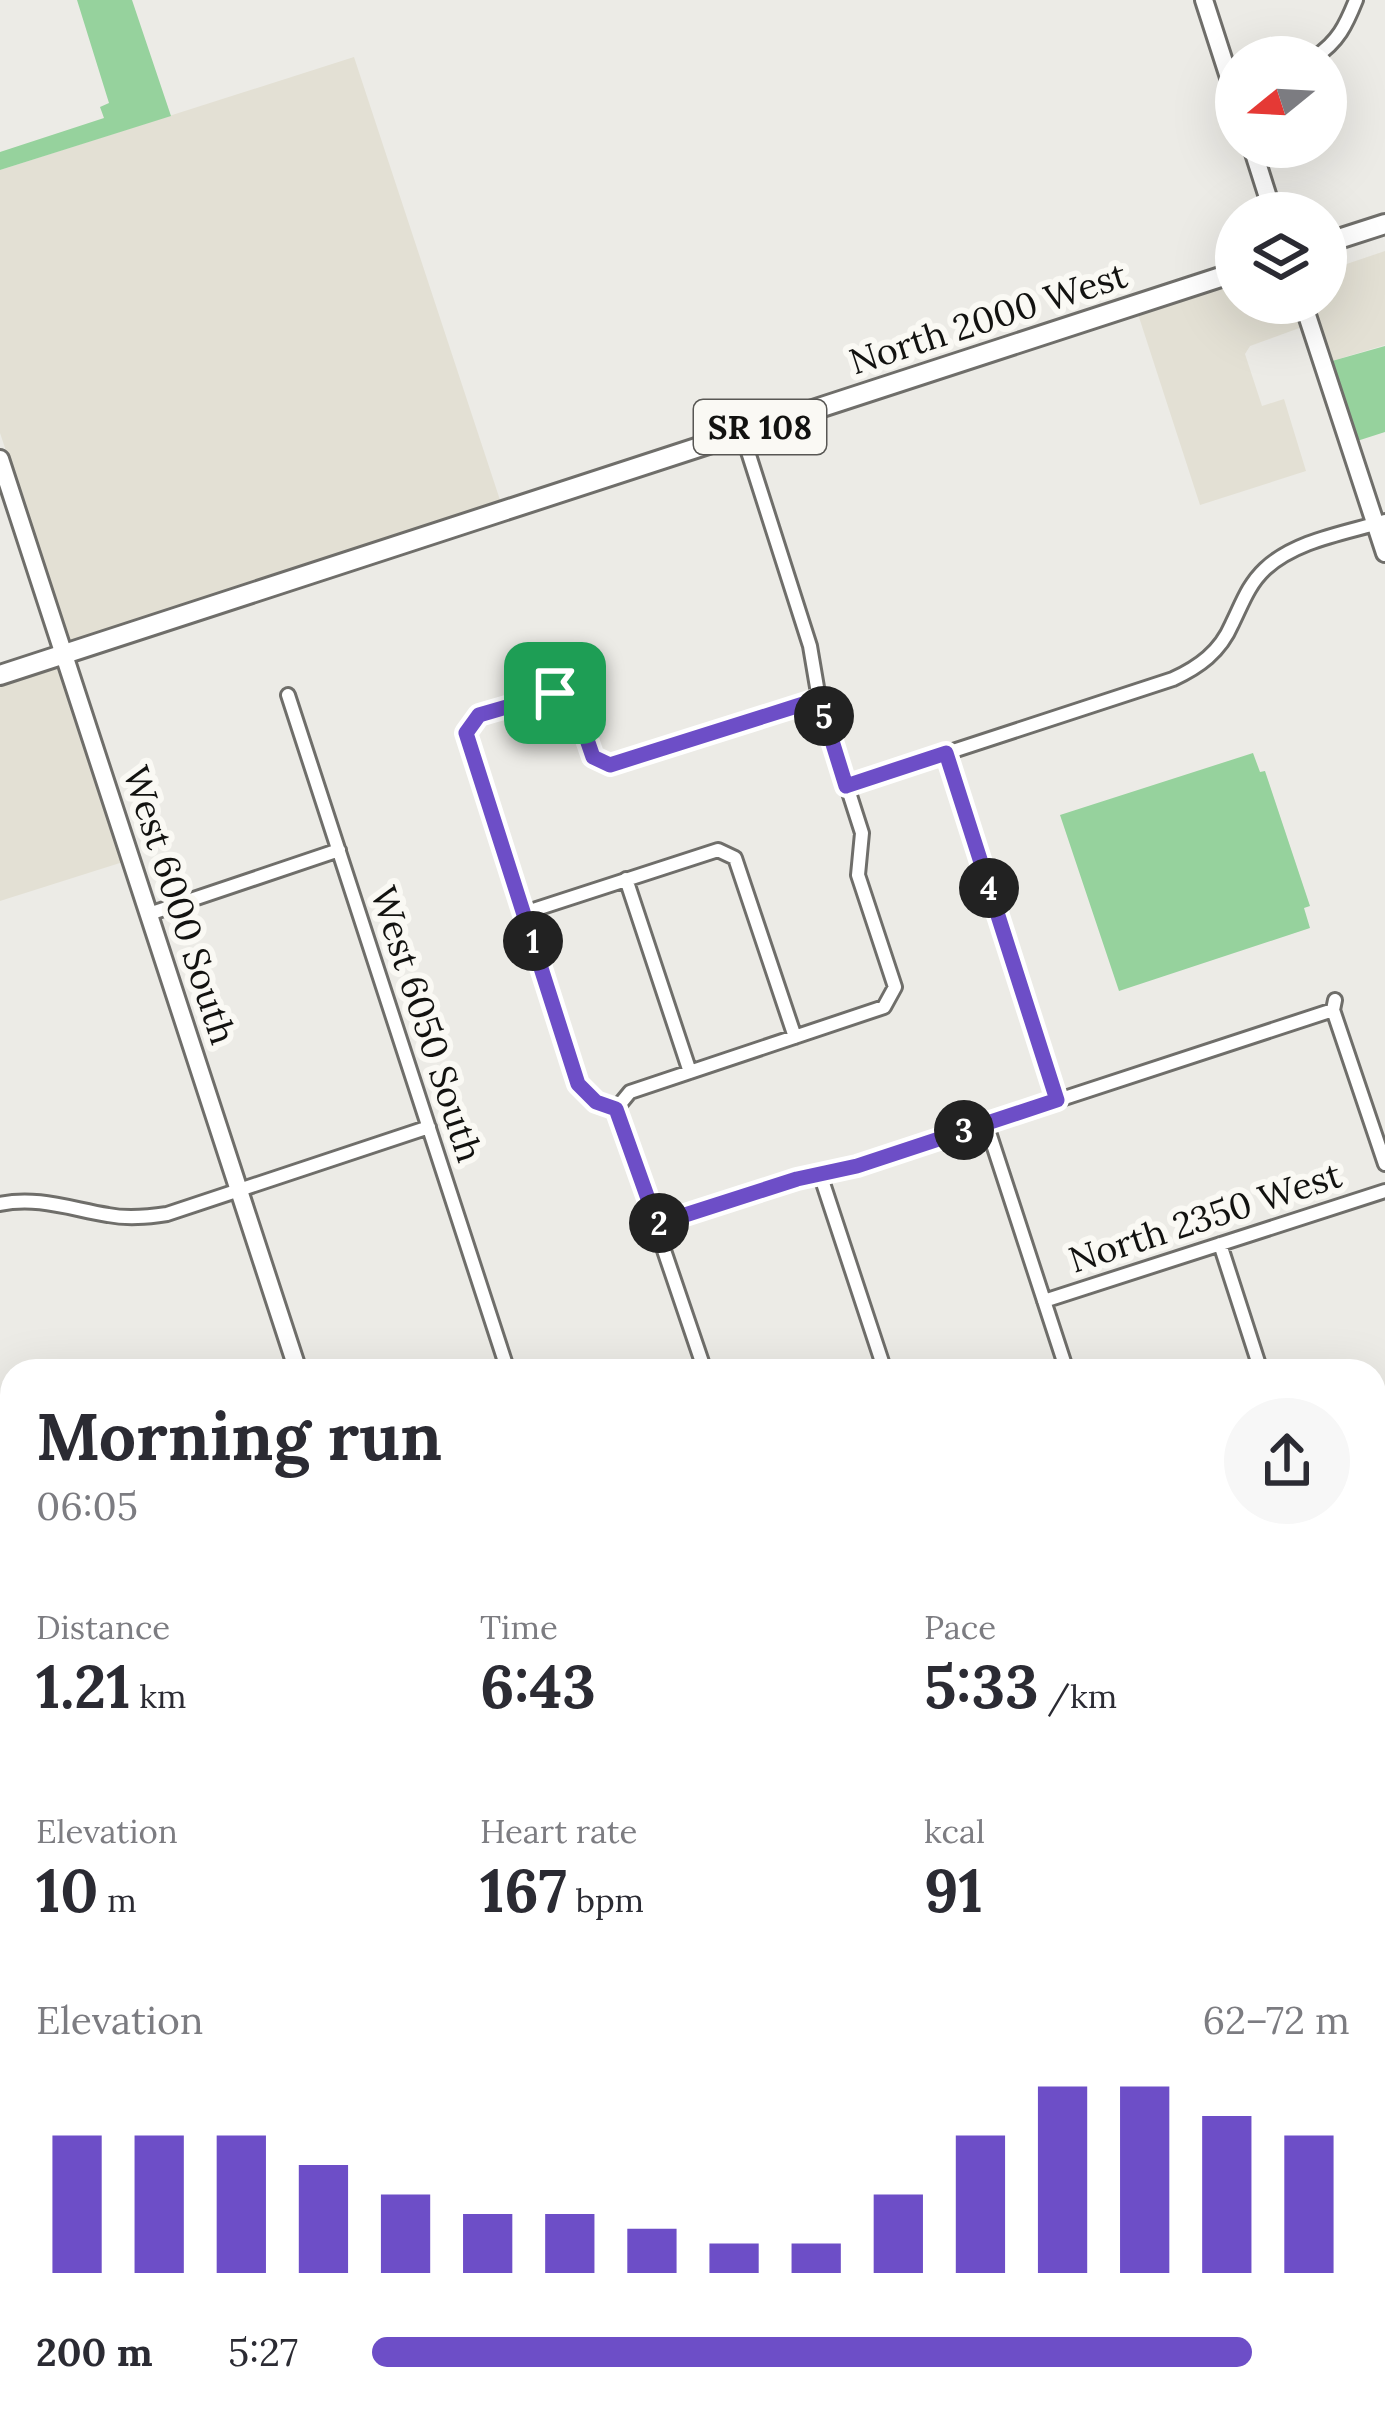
<!DOCTYPE html>
<meta charset="utf-8">
<style>
body{margin:0;font-family:Lora,serif;background:#f7f7f7;color:#2b2b33;height:100vh;display:flex;flex-direction:column;font-size:45px;white-space:nowrap}
*{box-sizing:border-box;margin:0}
p{font-size:39px;color:#7c7c81}
.icon{flex:none;width:66px;height:66px;fill:none;stroke:currentColor;stroke-width:2;stroke-linecap:round;stroke-linejoin:round}
.map{position:relative;flex:1;overflow:hidden}
.details{position:absolute;left:0px;top:1359px;width:1386px;height:1065px;display:flex;flex-direction:column;background:#fff;border-radius:36px 36px 0 0;box-shadow:0 12px 48px #0002}
.details>*{flex:none}
.needle{width:78px;rotate:252deg}
.fabs{position:absolute;left:1215px;top:36px;display:grid;gap:24px}
.fabs a{display:grid;place-items:center;width:132px;height:132px;border-radius:50%;background:#fff;box-shadow:0 12px 48px #0002;font-size:60px}
.pin{position:absolute;display:grid;place-items:center;width:102px;height:102px;color:#fff;margin:-51px;border-radius:24px;box-shadow:0 6px 18px #0006}
.km{position:absolute;width:60px;height:60px;margin:-30px;border-radius:50%;background:#222;color:#fff;font-size:33px;line-height:60px;text-align:center}
.round{display:grid;place-items:center;flex:none;width:126px;height:126px;border-radius:63px;background:#f7f7f7}
.head{display:flex;align-items:center;justify-content:space-between;height:204px;padding:0 36px}
h1{font-size:66px;font-weight:800;line-height:90px}
.figures{display:grid;grid-template-columns:repeat(3,1fr);gap:18px;height:204px;padding:12px 36px}
.figures div{display:grid;align-content:center}
.figures b{font-size:60px;font-weight:800}
.figures small{font-size:33px;font-weight:400}
.figures p{font-size:33px}
.chart{height:336px;padding:24px 36px}
.chart p{display:flex;justify-content:space-between}
.chart svg{width:100%;height:216px;margin-top:12px;stroke:#6d4ec7;stroke-width:6}
ul{padding:0 36px;list-style:none;font-size:39px}
li{display:grid;grid-template-columns:192px 144px 1fr;align-items:center;height:90px}
li i{height:30px;border-radius:15px;background:#6d4ec7}
.map>svg:first-child{display:block}
.built{fill:#e3e0d4}
.green{fill:#96d29d}
.lines{fill:none;stroke-linecap:round;stroke-linejoin:round}
.stream{stroke:#9fd3f4;stroke-width:3}
.canal{stroke:#9fd3f4;stroke-width:10}
.street-casing{stroke:#6f6e6a;stroke-width:18}
.secondary-casing{stroke:#6f6e6a;stroke-width:22}
.primary-casing{stroke:#6f6e6a;stroke-width:24}
.street{stroke:#fff;stroke-width:12}
.secondary{stroke:#fff;stroke-width:16}
.primary{stroke:#fff;stroke-width:18}
.route-casing{stroke:#fff;stroke-width:24}
.route{stroke:#6d4ec7;stroke-width:15}
.labels{text-anchor:middle;dominant-baseline:central;stroke-width:12;stroke-linejoin:round;paint-order:stroke}
.shield{fill:#faf9f4;stroke:#585754;stroke-width:3}
.shield-label{font-size:33px;font-weight:bold;fill:#121210}
.street-label{font-size:36px;fill:#121210;stroke:#faf9f4}
</style>
<div class="map">
<svg width="1385" height="2423" viewBox="0 0 1385 2423">
<rect width="100%" height="100%" fill="#ecebe6"/>
<path class="built" d="M354,57L501,503L70,642L0,433V170Z
M1385,251V345L1332,361L1314,303H1326V271Z
M1236,282V303H1293L1302,327L1250,346L1245,354L1262,406L1284,399L1306,471L1200,505L1138,314Z
M63,661L123,862L0,901V682Z"/>
<path class="green" d="M77,0H132L171,116L0,170V152L104,118L100,107L109,103Z
M1385,346V432L1357,441L1332,361Z
M1253,753L1260,772L1265,771L1310,906L1304,908L1310,928L1119,991L1060,815Z
M1374,2307L1385,2316V2415L1374,2411Z"/>
<g class="lines">
<path class="stream" d="M1374,2335L1376,2332"/>
<path class="canal" d="M0,2043L12,2040
M1316,2412L1350,2423"/>
<g class="street-casing">
<path id="street" d="M1315,57C1338,42 1346,25 1356,0
M288,695L508,1371
M946,753L1057,1100
M846,786L1173,679C1199,667 1220,652 1232,624C1242,604 1248,585 1265,569C1296,540 1346,533 1385,521
M626,879L690,1072
M524,913L718,850L735,858L795,1037
M149,914L339,850
M1335,1000L1333,1010L1385,1164
M616,1109L630,1092L884,1007L895,987L858,875L862,833L819,699L810,646L742,433
M616,1109L596,1102L578,1084L466,733L479,715L555,693L574,702L593,757L610,765L819,699
M616,1109L705,1371
M986,1123L1067,1371
M820,1174L885,1371
M0,1204C37,1196 71,1209 108,1215C128,1219 147,1217 167,1214L429,1127
M657,1224L797,1179L857,1166L1333,1010
M1220,1244L1261,1371
M1044,1301L1385,1191
M0,1441L12,1439
M1374,1597L1385,1593
M0,1788L12,1789
M1374,1838L1385,1858
M0,2133L12,2130
M1374,2178L1385,2174
M0,2266L12,2262
M1374,2296L1385,2307
M0,2398L12,2394
M424,2412L428,2423
M1027,2412L1031,2423
M1200,2412L1234,2423
M296,2423L308,2412
M965,2423L998,2412"/>
</g>
<g class="secondary-casing">
<path id="secondary" d="M1204,0L1236,99
M1252,147L1273,213
M1303,303L1385,553
M0,459L298,1371
M637,2412L641,2423"/>
</g>
<g class="primary-casing">
<path id="primary" d="M1326,243L1385,224
M0,675L1236,272"/>
</g>
<use href="#street" class="street"/>
<use href="#secondary" class="secondary"/>
<use href="#primary" class="primary"/>
</g>
<g class="lines">
<g class="route-casing">
<path id="route" d="M555,693L574,702L593,757L610,765L819,699L846,786L946,753L1057,1100L857,1166L797,1179L657,1224L616,1109L596,1102L578,1084L466,733L479,715Z"/>
</g>
<use href="#route" class="route"/>
</g>
<g class="labels">
<rect class="shield" x="694" y="400" width="132" height="54" rx="9"/>
<g class="shield-label">
<text x="760" y="427">SR 108</text>
</g>
<g class="street-label">
<text transform="translate(988 318) rotate(-18)">North 2000 West</text>
<text transform="translate(180 905) rotate(72)">West 6000 South</text>
<text transform="translate(427 1024) rotate(72)">West 6050 South</text>
<text transform="translate(1205 1217) rotate(-18)">North 2350 West</text>
</g>
</g>
</svg>
<div class="fabs">
<a><svg class="needle" viewBox="-14 -14 28 28"><path d="M0-13l5 13h-10z" fill="#e53935"/><path d="M0 13l5-13h-10z" fill="#7c7c81"/></svg></a>
<a><svg class="icon" aria-label="layers" viewBox="0 0 24 24"><path d="M12 4l9 5-9 5-9-5zM3 14l9 5 9-5"/></svg></a>
</div>
<div class="pin" style="left:555px;top:693px;background:#1e9e55"><svg class="icon" aria-label="arrive" viewBox="0 0 24 24"><path d="M6 21V4h12l-3 4 3 4H6"/></svg></div>
<b class="km" style="left:533px;top:941px">1</b>
<b class="km" style="left:659px;top:1223px">2</b>
<b class="km" style="left:964px;top:1130px">3</b>
<b class="km" style="left:989px;top:888px">4</b>
<b class="km" style="left:824px;top:716px">5</b>
<section class="details">
<div class="head"><div><h1>Morning run</h1><p>06:05</p></div><a class="round"><svg class="icon" aria-label="share" viewBox="0 0 24 24"><path d="M12 15V3M7 8l5-5 5 5M5 13v7h14v-7"/></svg></a></div>
<div class="figures">
<div><p>Distance</p><b>1.21<small> km</small></b></div>
<div><p>Time</p><b>6:43</b></div>
<div><p>Pace</p><b>5:33<small> /km</small></b></div>
</div>
<div class="figures">
<div><p>Elevation</p><b>10<small> m</small></b></div>
<div><p>Heart rate</p><b>167<small> bpm</small></b></div>
<div><p>kcal</p><b>91</b></div>
</div>
<div class="chart"><p><span>Elevation</span>62–72 m</p>
<svg viewBox="0 0 160 44" preserveAspectRatio="none"><path d="M5 44V16M15 44V16M25 44V16M35 44V22M45 44V28M55 44V32M65 44V32M75 44V35M85 44V38M95 44V38M105 44V28M115 44V16M125 44V6M135 44V6M145 44V12M155 44V16"/></svg>
</div>
<ul>
<li><b>200 m</b>5:27<i style="width:90%"></i></li>
</ul>
</section>
</div>
